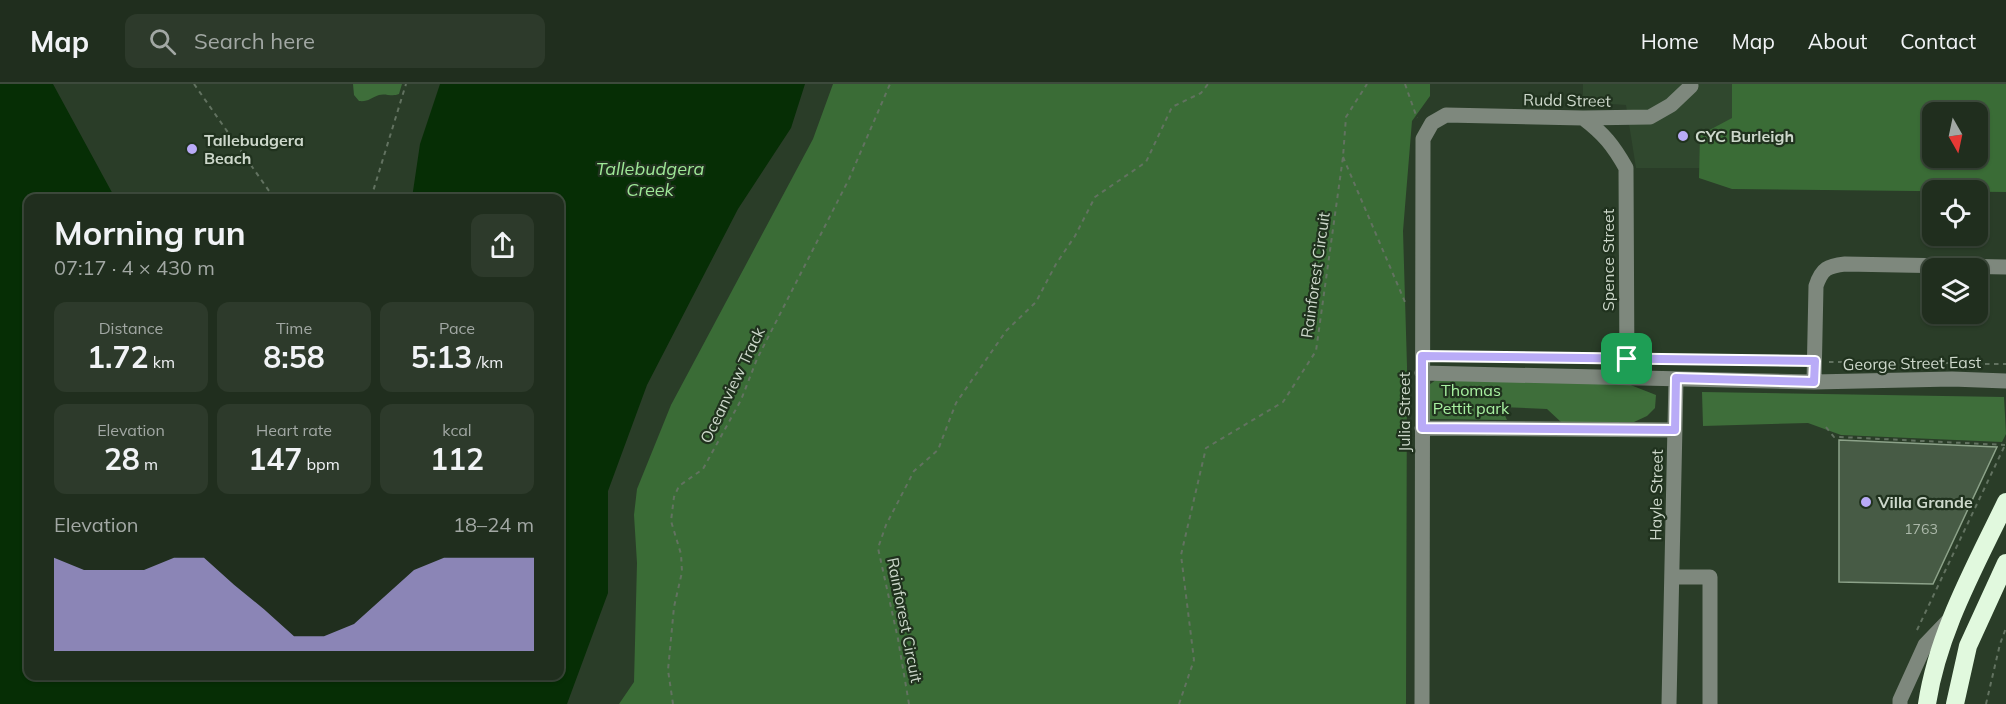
<!DOCTYPE html>
<meta charset="utf-8">
<style>
body{margin:0;font-family:Mulish,sans-serif;background:#2d3a2b;color:#f1f3f6;height:100vh;display:flex;flex-direction:column;font-size:22px;white-space:nowrap}
*{box-sizing:border-box;margin:0}
p{font-size:20px;color:#a2a8a4}
.icon{flex:none;width:33px;height:33px;fill:none;stroke:currentColor;stroke-width:2;stroke-linecap:round;stroke-linejoin:round}
.map{position:relative;flex:1;overflow:hidden}
.side{position:absolute;left:24px;top:110px;width:540px;height:486px;display:flex;flex-direction:column;background:#202e1e;border-radius:12px;box-shadow:0 2px 4px #0004,0 0 0 2px #3d4a3c}
.side>*{flex:none}
.needle{width:39px;rotate:171deg}
.fabs{position:absolute;left:1922px;top:18px;display:grid;gap:12px}
.fabs a{display:grid;place-items:center;width:66px;height:66px;border-radius:12px;background:#202e1e;box-shadow:0 2px 4px #0004,0 0 0 2px #3d4a3c;font-size:30px}
.pin{position:absolute;display:grid;place-items:center;width:51px;height:51px;color:#fff;margin:-26px;border-radius:12px;box-shadow:0 3px 9px #0006}
.round{display:grid;place-items:center;flex:none;width:63px;height:63px;border-radius:12px;background:#2d3a2b}
.headline{display:flex;align-items:center;justify-content:space-between;height:102px;padding:0 30px}
h1{font-size:33px;font-weight:700;line-height:45px}
.stats{display:grid;grid-template-columns:repeat(3,1fr);gap:9px;height:102px;padding:6px 30px}
.stats div{display:grid;align-content:center;border-radius:12px;background:#2d3a2b;text-align:center}
.stats b{font-size:30px;font-weight:700}
.stats small{font-size:16px;font-weight:400}
.stats p{font-size:16px}
.chart{height:168px;padding:12px 30px}
.chart p{display:flex;justify-content:space-between}
.chart svg{width:100%;height:108px;margin-top:6px;fill:#b9abf7;opacity:.7}
header{display:flex;align-items:center;gap:36px;box-sizing:border-box;height:84px;padding:0 30px;background:#202e1e;border-bottom:2px solid #3d4a3c}
header strong{font-size:28px}
nav{display:flex;gap:33px;margin-inline-start:auto;font-size:21px}
.search{width:420px;height:54px;background:#2d3a2b;display:flex;align-items:center;gap:15px;box-sizing:border-box;padding:0 21px;border-radius:12px;color:#a2a8a4;font-size:22px}
.map>svg:first-child{display:block}
.built{fill:#30482e}
.green{fill:#3e6e3a}
.forest{fill:#3a6c36;fill-rule:evenodd}
.water{fill:#062e05}
.building{fill:#475b45;stroke:#8ca289;stroke-width:1.5}
.lines{fill:none;stroke-linecap:round;stroke-linejoin:round}
.path{stroke:#627260;stroke-width:2;stroke-dasharray:4.5 4.5;stroke-linecap:butt}
.minor{stroke:#7e887d;stroke-width:15}
.highway{stroke:#e1f9de;stroke-width:18}
.route-casing{stroke:#fff;stroke-width:12}
.route{stroke:#b9abf7;stroke-width:8}
.poi-dot{fill:#b9abf7;stroke:#20321e;stroke-width:2}
.labels{text-anchor:middle;dominant-baseline:central;stroke-width:4.5;stroke-linejoin:round;paint-order:stroke}
.number-label{font-size:14px;fill:#acb9aa}
.street-label{font-size:16px;fill:#cdd8cb;stroke:#20321e}
.poi-label{font-size:16px;font-weight:bold;fill:#cdd8cb;stroke:#20321e;text-anchor:start}
.park-label{font-size:16px;fill:#a8f1a1;stroke:#20321e}
.water-label{font-size:18px;font-style:italic;fill:#9ee797;stroke:#20321e}
</style>
<header>
<strong>Map</strong>
<div class="search"><svg class="icon" aria-label="search" viewBox="0 0 24 24"><circle cx="10" cy="10" r="6"/><path d="M15 15l6 6"/></svg>Search here</div>
<nav><a>Home</a><a>Map</a><a>About</a><a>Contact</a></nav>
</header>
<div class="map">
<svg width="2006" height="620" viewBox="0 0 2006 620">
<rect width="100%" height="100%" fill="#2a3d28"/>
<path class="built" d="M1583,0H1735L1734,84H1636L1626,21L1583,18Z"/>
<path class="green" d="M353,0H402L399,10C392,13 385,9 379,11C371,14 368,18 359,17L354,11Z
M1440,293L1628,300L1656,311L1655,324L1647,332L1634,338H1561L1547,325L1501,323L1507,336L1426,335V303Z
M1702,308L2004,313L2006,350L2002,358L1841,351L1808,339L1703,342Z"/>
<path class="forest" d="M833,0H1430V12L1412,37L1403,147L1407,282L1406,620H619L634,598L637,479L634,431L637,405L671,321L813,55Z
M1732,0H2006V108L1732,105L1699,94L1700,51L1732,34ZM1932,28H1977V74H1932Z"/>
<path class="water" d="M0,0H53L115,114H28V591H560V114H412L420,60L440,0H805L791,44L738,125L647,301L608,407V509L567,620H0Z"/>
<path class="building" d="M1839,356L1997,363L1933,500L1839,498Z"/>
<g class="lines">
<path class="path" d="M194,0L274,114
M1405,0L1417,34
M1343,73L1405,218L1408,221
M371,114L406,0
M1436,273L1613,275
M1640,275L1799,277
M1829,278L1949,279
M1976,280H2006
M1826,343L1834,353H1840L2005,361
M1917,546L2006,359
M673,620L668,586L674,523L682,488L681,470L671,437L674,413L679,402L703,385L741,316L757,275L849,95L890,0
M909,620L898,555L878,464L886,441L914,387L938,366L956,319L1006,247L1036,218L1056,180L1075,152L1095,113L1146,78L1172,23L1201,9L1208,0
M1179,620L1194,576L1181,471L1206,364L1283,318L1316,267L1343,73L1346,33L1367,0
M1986,620L2000,560L2006,544"/>
<path class="minor" d="M1583,34C1604,50 1613,61 1626,84L1627,293
M1422,289L1814,298L1952,295L2006,297
M1814,298L1816,202C1822,184 1828,182 1845,180L2006,183
M1422,344L1675,346
M1672,493H1710V620
M1422,620L1423,55L1432,39L1446,31L1583,34L1650,33L1671,21L1691,2
M1669,620L1676,295
M1900,620V616L1925,561L1949,536"/>
<path class="highway" d="M1927,620C1938,548 1975,483 2006,418
M1955,620L1968,562L2006,479"/>
</g>
<g class="lines">
<g class="route-casing">
<path id="route" d="M1422,272L1815,277L1814,298L1676,294L1675,346L1422,344Z"/>
</g>
<use href="#route" class="route"/>
</g>
<g class="poi-dot">
<circle cx="1683" cy="52" r="6"/>
<circle cx="192" cy="65" r="6"/>
<circle cx="1866" cy="418" r="6"/>
</g>
<g class="labels">
<g class="number-label">
<text x="1921" y="445">1763</text>
</g>
<g class="street-label">
<text transform="translate(1567 16) rotate(1)">Rudd Street</text>
<text transform="translate(1608 176) rotate(-90)">Spence Street</text>
<text transform="translate(1315 191) rotate(-82)">Rainforest Circuit</text>
<text transform="translate(1912 279) rotate(-1)">George Street East</text>
<text transform="translate(732 301) rotate(-64)">Oceanview Track</text>
<text transform="translate(1404 328) rotate(-90)">Julia Street</text>
<text transform="translate(1656 411) rotate(-89)">Hayle Street</text>
<text transform="translate(905 536) rotate(79)">Rainforest Circuit</text>
</g>
<g class="poi-label">
<text x="1695" y="52">CYC Burleigh</text>
<text x="204" y="56">Tallebudgera<tspan x="204" dy="18">Beach</tspan></text>
<text x="1878" y="418">Villa Grande</text>
</g>
<g class="park-label">
<text x="1471" y="306">Thomas<tspan x="1471" dy="18">Pettit park</tspan></text>
</g>
<g class="water-label">
<text x="650" y="84">Tallebudgera<tspan x="650" dy="21">Creek</tspan></text>
</g>
</g>
</svg>
<div class="fabs">
<a><svg class="needle" viewBox="-14 -14 28 28"><path d="M0-13l5 13h-10z" fill="#e53935"/><path d="M0 13l5-13h-10z" fill="#a2a8a4"/></svg></a>
<a><svg class="icon" aria-label="locate" viewBox="0 0 24 24"><circle cx="12" cy="12" r="6"/><path d="M12 2v4M12 18v4M2 12h4M18 12h4"/></svg></a>
<a><svg class="icon" aria-label="layers" viewBox="0 0 24 24"><path d="M12 4l9 5-9 5-9-5zM3 14l9 5 9-5"/></svg></a>
</div>
<div class="pin" style="left:1627px;top:275px;background:#1e9e55"><svg class="icon" aria-label="arrive" viewBox="0 0 24 24"><path d="M6 21V4h12l-3 4 3 4H6"/></svg></div>
<section class="side">
<div class="headline"><div><h1>Morning run</h1><p>07:17 · 4 × 430 m</p></div><a class="round"><svg class="icon" aria-label="share" viewBox="0 0 24 24"><path d="M12 15V3M7 8l5-5 5 5M5 13v7h14v-7"/></svg></a></div>
<div class="stats">
<div><p>Distance</p><b>1.72<small> km</small></b></div>
<div><p>Time</p><b>8:58</b></div>
<div><p>Pace</p><b>5:13<small> /km</small></b></div>
</div>
<div class="stats">
<div><p>Elevation</p><b>28<small> m</small></b></div>
<div><p>Heart rate</p><b>147<small> bpm</small></b></div>
<div><p>kcal</p><b>112</b></div>
</div>
<div class="chart"><p><span>Elevation</span>18–24 m</p>
<svg viewBox="0 0 160 44" preserveAspectRatio="none"><path d="M0 44V6L10 11L20 11L30 11L40 6L50 6L60 17L70 27L80 38L90 38L100 33L110 22L120 11L130 6L140 6L150 6L160 6V44z"/></svg>
</div>
</section>
</div>
